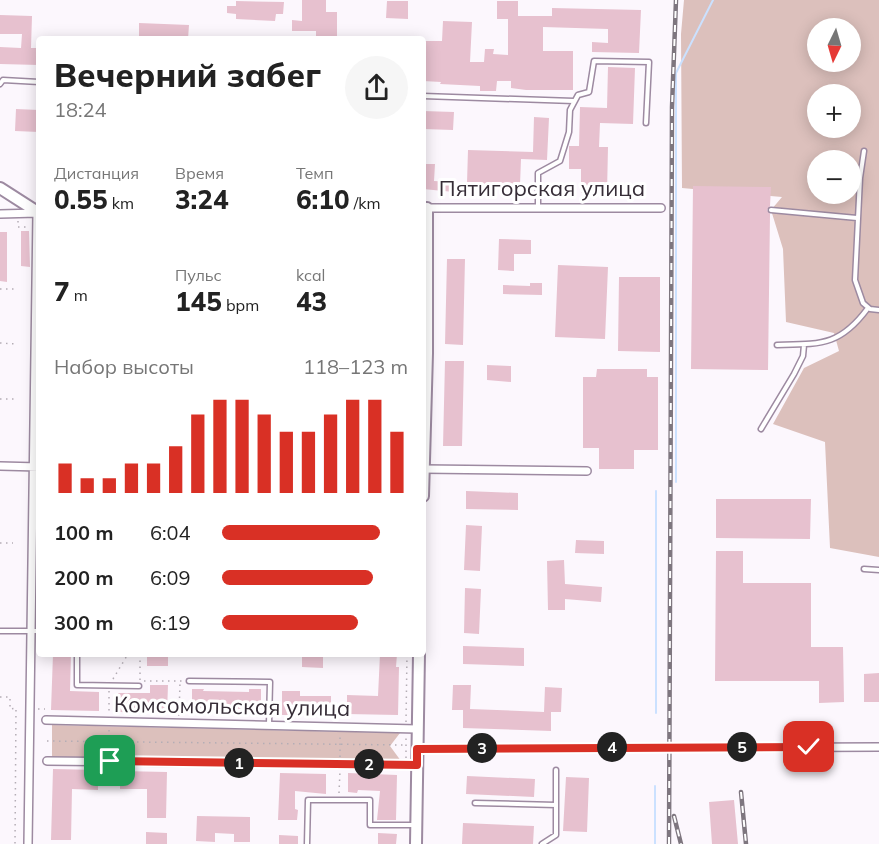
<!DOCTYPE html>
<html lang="ru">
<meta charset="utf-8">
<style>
body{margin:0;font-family:Mulish,sans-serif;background:#f6f6f6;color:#222;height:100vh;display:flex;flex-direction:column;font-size:22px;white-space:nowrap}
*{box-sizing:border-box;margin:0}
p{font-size:20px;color:#767676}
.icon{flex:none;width:33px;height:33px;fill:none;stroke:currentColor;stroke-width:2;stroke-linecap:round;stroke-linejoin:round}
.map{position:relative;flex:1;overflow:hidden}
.drawer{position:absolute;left:36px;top:36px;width:390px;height:621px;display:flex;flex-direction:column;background:#fff;border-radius:6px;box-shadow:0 3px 15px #0003}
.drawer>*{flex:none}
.needle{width:39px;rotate:185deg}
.fabs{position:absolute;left:807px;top:18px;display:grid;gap:12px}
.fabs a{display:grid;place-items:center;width:54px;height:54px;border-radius:50%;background:#fff;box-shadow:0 3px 15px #0003;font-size:30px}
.pin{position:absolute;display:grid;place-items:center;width:51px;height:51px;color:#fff;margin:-26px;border-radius:12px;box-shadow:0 3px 9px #0006}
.km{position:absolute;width:30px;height:30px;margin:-15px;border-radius:50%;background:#222;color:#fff;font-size:16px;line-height:30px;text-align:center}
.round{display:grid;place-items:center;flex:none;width:63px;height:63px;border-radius:32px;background:#f6f6f6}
.head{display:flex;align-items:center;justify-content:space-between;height:102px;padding:0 18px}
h1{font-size:33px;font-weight:800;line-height:45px}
.metrics{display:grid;grid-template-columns:repeat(3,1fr);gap:9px;height:102px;padding:6px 18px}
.metrics div{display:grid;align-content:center}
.metrics b{font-size:26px;font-weight:800}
.metrics small{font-size:16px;font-weight:400}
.metrics p{font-size:16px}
.chart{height:168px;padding:12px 18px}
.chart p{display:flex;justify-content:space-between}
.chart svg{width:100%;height:108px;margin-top:6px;stroke:#d93025;stroke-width:6}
ul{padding:0 18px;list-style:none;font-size:20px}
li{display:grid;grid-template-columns:96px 72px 1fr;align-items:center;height:45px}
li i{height:15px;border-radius:8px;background:#d93025}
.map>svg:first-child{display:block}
.green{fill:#dcc0bc;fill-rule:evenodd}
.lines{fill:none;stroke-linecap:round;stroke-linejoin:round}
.stream{stroke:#cbe1ff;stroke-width:2}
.building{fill:#e7c1cf}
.lane-casing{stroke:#9d8aa1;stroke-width:7}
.street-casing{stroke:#9d8aa1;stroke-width:10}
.secondary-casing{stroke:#9d8aa1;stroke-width:14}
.path{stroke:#b4adb5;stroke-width:1.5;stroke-dasharray:1.5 4.5;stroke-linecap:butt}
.lane{stroke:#fff;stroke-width:4}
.street{stroke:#fff;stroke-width:7}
.secondary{stroke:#fff;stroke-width:10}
.rail-casing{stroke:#7e767f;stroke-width:4.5}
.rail{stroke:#fff;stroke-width:2;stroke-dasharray:7;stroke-linecap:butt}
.route-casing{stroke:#fff;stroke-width:12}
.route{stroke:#d93025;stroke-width:8}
.labels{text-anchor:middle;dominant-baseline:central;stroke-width:6;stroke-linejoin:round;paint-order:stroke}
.street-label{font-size:22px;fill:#362d37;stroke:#fff}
</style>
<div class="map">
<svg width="879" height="844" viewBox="0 0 879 844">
<rect width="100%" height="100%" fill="#fcf7fd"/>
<path class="green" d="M684,0H879V557L830,548L825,442L773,424L804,368L839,351L834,333L786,322L783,249L771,210L782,197L682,188L681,34ZM818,28H850V62H818ZM818,94H850V128H818ZM818,160H850V194H818Z
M52,725L400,733L390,746L401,761L52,757Z"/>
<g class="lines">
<path class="stream" d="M676,482V73L713,0
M656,713V491
M655,844V786"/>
</g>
<path class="building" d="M302,0H326V12H337V39H316V31H292V20L302,21Z
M236,1L284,2L283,14H276L275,21L236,19V14L227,13V6H236Z
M387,1H408V19L386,18Z
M497,1H518V16H552V8L641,10L639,53L592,52V42L608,43V29L543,27V51H573V90H526L511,88V81H497L496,91H480V86L440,84L441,82L423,81V41H442L443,21L472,22L470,62H484L485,49H494L493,54L508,55V19H497Z
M0,15L32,16L31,48H39V65L0,64V47L21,48L22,34H0Z
M139,23L189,25L188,39H139Z
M608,67L635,68L633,124L600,123L599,147H608L607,193H581V169H569V146H579L580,107L607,108Z
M16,109L39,110V132L15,131Z
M423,111L454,112L453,130L423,129Z
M534,117L549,118L547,160L521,159L520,185L467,183L468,150L533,152Z
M423,164H435L434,181L454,182V192L423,189Z
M693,186L771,187L770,206L767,210L770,214L768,370L691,369Z
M21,231H29L30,267L21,266Z
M0,232H7V282L0,281Z
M499,239L531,240V254H514V271L498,270Z
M447,259H465L463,345L445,344Z
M558,265L608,267L605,339L555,337Z
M619,277H660V352L618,351Z
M530,283H542V295L503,294V285L530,286Z
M445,361H464L462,446H443Z
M487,365L511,366V382L487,380Z
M597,369H647V377H658V450H634V469H599V448H583V377H596Z
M466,491L518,493V510L466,509Z
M716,499H811L810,539L716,538Z
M466,525L482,526L480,571L464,570Z
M576,540L604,541V554L575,553Z
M716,551H743V583H811V647H843L844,702L819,703V681H715Z
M564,560L565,584L602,587L601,602L565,599V610H548L547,561Z
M465,588L481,589L479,634L464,633Z
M463,646L524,648V666L463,664Z
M53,654H71L70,691L99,692V711L51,710Z
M147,654H168V666H147Z
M302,654H323V668L302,667Z
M380,654H397L396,667H399L398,715L347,714V695L378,696Z
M879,673V702H864V674Z
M150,685H168L167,713L118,712V693H150Z
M453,685H471L470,709L544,712L545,687L562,688L561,712H551V731L463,728V710H452Z
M192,689H204L203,691L249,692V689H261V709L192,708Z
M282,691H300V696H331V715H282Z
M53,769L98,770V790L72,789L71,840H51Z
M120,771L167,772L166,818H147V789H120Z
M280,773L326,774V794L295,791V809L298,810L297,820H278Z
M348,773L397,775L396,820H377L380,791L358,790L357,793L348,792Z
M467,776L535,779L534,797L466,794Z
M566,777L589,778L587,832L563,831Z
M734,800L738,844H712L709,802Z
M197,816L250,817V842H234V834L215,833V842L196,841Z
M463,823L534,826L533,844H462Z
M146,832L167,833V844H146Z
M378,833L397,834L396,844H378Z
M279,835L298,836V844H279Z"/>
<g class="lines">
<g class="lane-casing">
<path id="lane" d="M0,84L3,80L39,82
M423,96L574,101
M864,151L860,178L855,280L863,303L870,309L879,310
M538,207V173L560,161L569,132L570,110L578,95L589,92L594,61L649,62L646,123
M771,210L857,218
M777,345C821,344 840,346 868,308
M761,429L794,374L803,356L804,345
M864,569L879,570
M0,631H39
M77,654V685L139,686
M189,681L270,682L269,724
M475,803L556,805
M307,844L308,800H370V825H415
M542,844L556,835V770"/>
</g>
<g class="street-casing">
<path id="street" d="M427,208H661
M0,214L37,213L28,844
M0,466L39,467
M423,469L587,471
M46,720L417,729
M417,749L879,747
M47,761L417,765"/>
</g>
<g class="secondary-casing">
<path id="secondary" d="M0,188L39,213
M423,208H427V353L423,496
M416,844L419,654"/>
</g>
<path class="path" d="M18,221V227H28
M0,289H17
M0,343L16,344
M0,399H15
M0,543H13
M113,679L128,654
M140,680V654
M144,681H184
M109,691V714
M0,697H10V709L16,708L15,844
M38,709H45
M179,716L180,682
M406,722L407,654
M109,730V753
M47,741L406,745
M340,757V735
M406,758V736
M339,793L340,771"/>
<use href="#lane" class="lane"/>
<use href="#street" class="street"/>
<use href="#secondary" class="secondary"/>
<g class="rail-casing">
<path id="rail" d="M741,792L746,844
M674,816L681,844
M669,844L672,107L676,0"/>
</g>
<use href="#rail" class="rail"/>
</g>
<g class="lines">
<g class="route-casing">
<path id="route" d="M110,761L417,765V749L809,747"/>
</g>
<use href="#route" class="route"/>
</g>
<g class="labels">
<g class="street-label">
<text x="542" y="188">Пятигорская улица</text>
<text transform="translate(232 706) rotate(1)">Комсомольская улица</text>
</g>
</g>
</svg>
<div class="fabs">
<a><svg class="needle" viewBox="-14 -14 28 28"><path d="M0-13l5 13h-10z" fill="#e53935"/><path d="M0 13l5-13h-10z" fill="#767676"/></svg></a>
<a>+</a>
<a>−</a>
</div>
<div class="pin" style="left:110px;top:761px;background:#1e9e55"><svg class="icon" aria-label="arrive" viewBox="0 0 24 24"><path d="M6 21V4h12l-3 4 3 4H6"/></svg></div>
<div class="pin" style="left:809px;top:747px;background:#d93025"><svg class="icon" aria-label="check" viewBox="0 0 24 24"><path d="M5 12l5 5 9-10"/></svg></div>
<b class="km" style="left:239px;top:763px">1</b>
<b class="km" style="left:369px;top:764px">2</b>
<b class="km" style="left:482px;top:748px">3</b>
<b class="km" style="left:612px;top:747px">4</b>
<b class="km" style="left:742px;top:747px">5</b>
<section class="drawer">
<div class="head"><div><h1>Вечерний забег</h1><p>18:24</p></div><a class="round"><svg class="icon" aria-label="share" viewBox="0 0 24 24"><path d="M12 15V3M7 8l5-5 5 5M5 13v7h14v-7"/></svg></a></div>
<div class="metrics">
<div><p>Дистанция</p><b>0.55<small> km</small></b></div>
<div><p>Время</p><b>3:24</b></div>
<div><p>Темп</p><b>6:10<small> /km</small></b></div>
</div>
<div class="metrics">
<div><b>7<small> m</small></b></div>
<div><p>Пульс</p><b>145<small> bpm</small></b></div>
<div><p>kcal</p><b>43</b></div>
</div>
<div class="chart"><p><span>Набор высоты</span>118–123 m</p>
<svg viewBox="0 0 160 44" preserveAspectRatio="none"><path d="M5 44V32M15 44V38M25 44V38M35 44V32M45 44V32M55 44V25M65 44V12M75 44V6M85 44V6M95 44V12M105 44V19M115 44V19M125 44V12M135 44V6M145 44V6M155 44V19"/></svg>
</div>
<ul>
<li><b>100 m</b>6:04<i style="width:85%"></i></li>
<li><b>200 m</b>6:09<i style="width:81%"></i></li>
<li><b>300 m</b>6:19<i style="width:73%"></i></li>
</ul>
</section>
</div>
